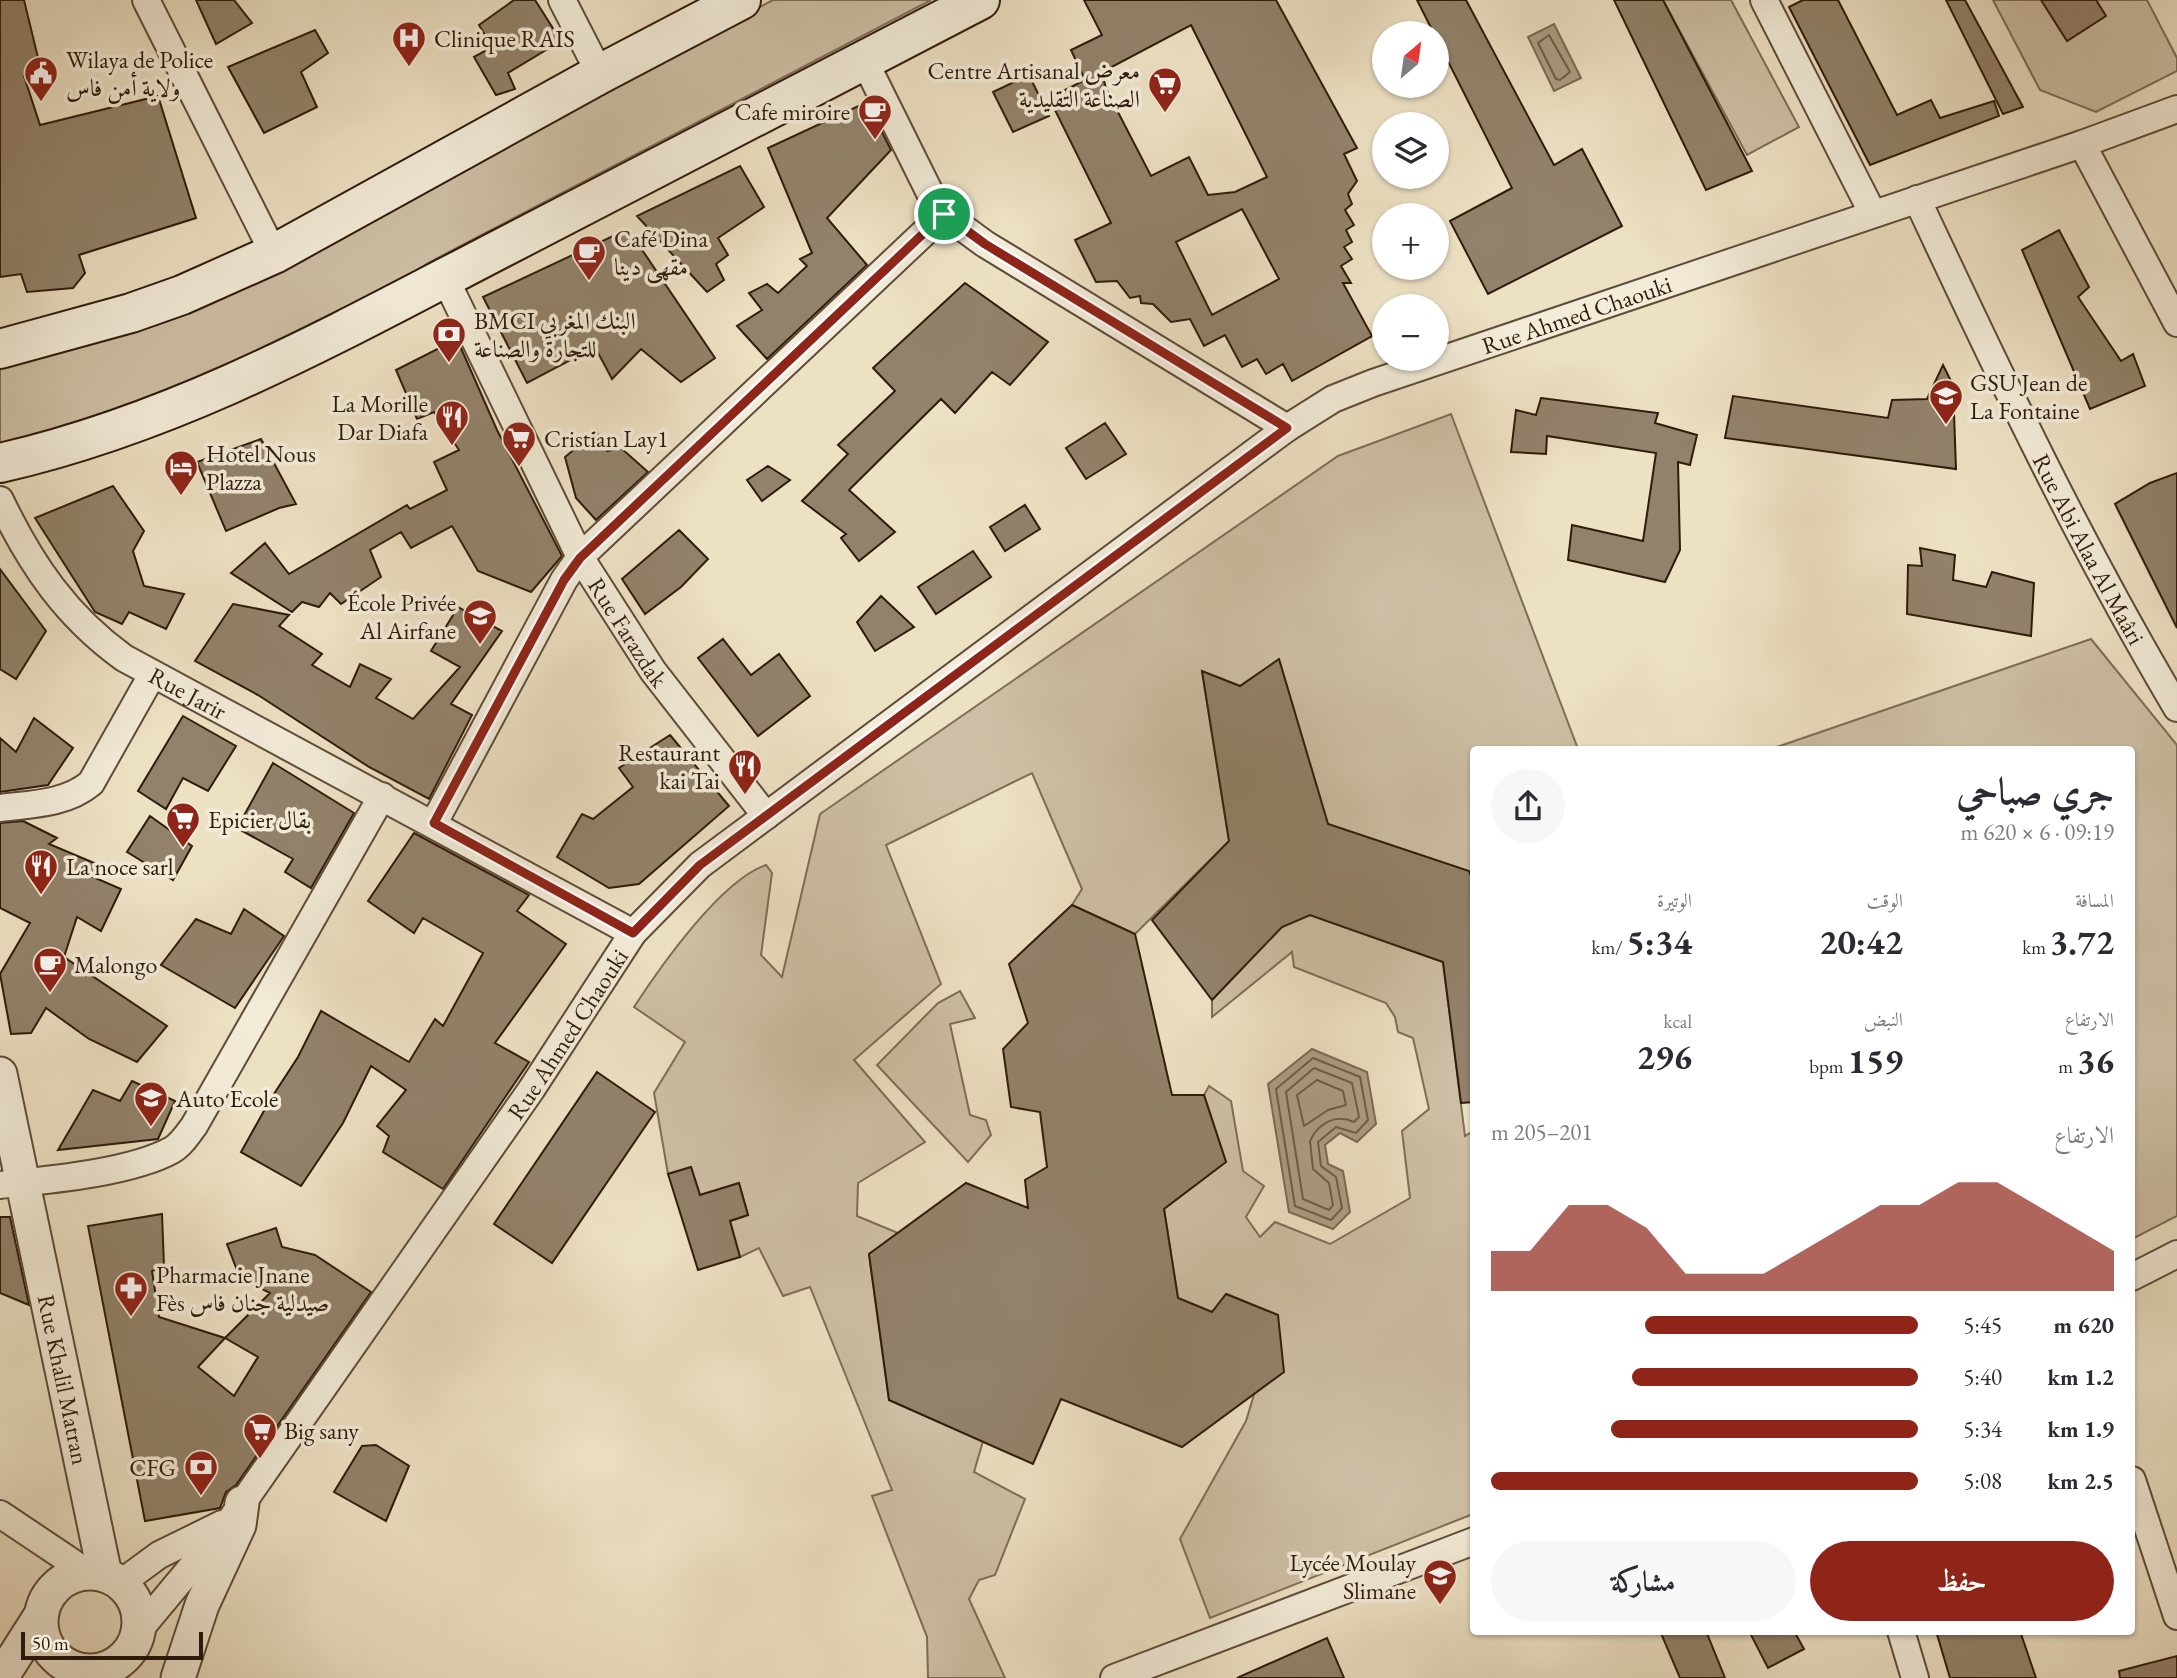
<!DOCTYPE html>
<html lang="ar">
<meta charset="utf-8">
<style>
body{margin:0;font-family:"EB Garamond",Amiri,serif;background:#f7f7f7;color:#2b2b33;direction:rtl;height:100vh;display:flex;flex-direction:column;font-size:26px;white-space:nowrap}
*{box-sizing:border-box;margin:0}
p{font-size:23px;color:#7c7c81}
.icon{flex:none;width:38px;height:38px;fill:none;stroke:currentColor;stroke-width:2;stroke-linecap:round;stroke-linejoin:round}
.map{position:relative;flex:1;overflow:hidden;direction:ltr}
.panel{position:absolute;left:1470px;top:746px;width:665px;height:889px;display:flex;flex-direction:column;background:#fff;border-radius:7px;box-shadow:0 2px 5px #0004;direction:rtl}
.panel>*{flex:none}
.needle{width:46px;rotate:29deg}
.tools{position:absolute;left:1372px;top:21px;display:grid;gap:14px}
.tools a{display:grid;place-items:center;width:77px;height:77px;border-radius:50%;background:#fff;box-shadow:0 2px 5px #0004;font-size:35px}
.scale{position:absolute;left:21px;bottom:18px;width:182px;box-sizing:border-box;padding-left:7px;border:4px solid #2f1b0b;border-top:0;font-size:19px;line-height:24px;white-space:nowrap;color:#2f1b0b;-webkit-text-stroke:5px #f3ecd9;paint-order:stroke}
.pin{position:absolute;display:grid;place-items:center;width:60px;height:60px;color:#fff;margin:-30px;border:4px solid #fff;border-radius:50%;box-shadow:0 2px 7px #0007}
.round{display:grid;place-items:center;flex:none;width:74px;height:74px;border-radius:37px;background:#f7f7f7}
.head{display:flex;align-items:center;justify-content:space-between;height:119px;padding:0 21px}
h1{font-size:38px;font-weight:700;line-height:52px}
.stats{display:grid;grid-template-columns:repeat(3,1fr);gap:10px;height:119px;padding:7px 21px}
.stats div{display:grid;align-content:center}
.stats b{font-size:35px;font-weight:700}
.stats small{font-size:19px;font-weight:400}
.stats p{font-size:19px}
.chart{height:196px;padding:14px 21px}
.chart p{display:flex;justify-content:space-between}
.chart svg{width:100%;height:126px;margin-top:7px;fill:#8f2418;opacity:.7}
.action{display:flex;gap:14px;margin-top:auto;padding:14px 21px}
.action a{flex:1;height:80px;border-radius:42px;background:#8f2418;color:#fff;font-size:28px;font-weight:700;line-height:80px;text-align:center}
.action a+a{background:#f7f7f7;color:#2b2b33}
ul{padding:0 21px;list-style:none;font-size:23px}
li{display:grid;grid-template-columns:112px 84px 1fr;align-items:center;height:52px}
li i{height:18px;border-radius:9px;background:#8f2418}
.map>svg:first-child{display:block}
.green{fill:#cdbfa5;stroke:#7e6d58;stroke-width:2}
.water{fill:#ac9e85;stroke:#7a6a54;stroke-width:2}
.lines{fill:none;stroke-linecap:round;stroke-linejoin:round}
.shore{stroke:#6e5c48;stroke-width:2}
.building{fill:#92826b;stroke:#2f1b0b;stroke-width:2;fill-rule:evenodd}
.minor-casing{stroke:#5e4c39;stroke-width:30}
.tertiary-casing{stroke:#5e4c39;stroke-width:37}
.secondary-casing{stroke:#2f1b0b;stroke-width:42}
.minor{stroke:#f3ecd9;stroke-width:26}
.tertiary{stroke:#f3ecd9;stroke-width:33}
.secondary{stroke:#f3ecd9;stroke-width:38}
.route-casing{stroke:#fff;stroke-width:14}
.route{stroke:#8f2418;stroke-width:9}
.labels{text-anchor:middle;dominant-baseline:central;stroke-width:7;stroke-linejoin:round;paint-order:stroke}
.poi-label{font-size:24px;fill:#2f1b0b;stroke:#f3ecd9;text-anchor:start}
.street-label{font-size:24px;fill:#2f1b0b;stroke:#f3ecd9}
</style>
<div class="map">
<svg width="2177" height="1678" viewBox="0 0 2177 1678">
<rect width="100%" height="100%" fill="#ede1c4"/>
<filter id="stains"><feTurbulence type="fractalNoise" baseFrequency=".00286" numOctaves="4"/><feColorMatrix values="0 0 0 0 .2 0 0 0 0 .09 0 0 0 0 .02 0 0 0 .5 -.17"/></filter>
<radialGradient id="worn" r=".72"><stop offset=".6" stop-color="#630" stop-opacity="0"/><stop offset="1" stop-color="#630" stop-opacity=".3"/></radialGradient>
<path class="green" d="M773,0H931L428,263L346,319L147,403L0,447V364L437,178Z
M1663,0H1731L1799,127L1747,155Z
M1993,0H2147L2177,58V71L2096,112L2040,90Z
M1451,414L1578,749H1474L1473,885L1468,871L1328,824L1279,660L1240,686L1202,671L1229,841L1135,934L1072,905L1082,889L1032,773L886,845L941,984L854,1060L925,1142L858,1183L857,1216L898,1233L869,1255L889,1400L983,1441L974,1472L1025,1499L995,1575L979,1580L969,1599L1005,1678H928L927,1637L872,1496L892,1490L810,1287L783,1296L759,1248L740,1257L730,1221L748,1215L739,1183L700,1195L691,1167L668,1174L654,1093L685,1042L634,1007C660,967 721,880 766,865L772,873L761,955L782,977L820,814L1338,456Z
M2091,639L2177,745V1216L2132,1239V749H1771Z
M1310,915L1443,962L1465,1136L1473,1131V1514L1210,1618L1180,1539L1246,1421L1278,1315L1227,1294L1212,1312L1178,1298L1164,1209L1226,1162L1204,1095L1209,1086L1231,1101L1243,1171L1264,1186L1246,1217L1260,1237L1275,1222L1330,1244L1410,1198L1402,1131L1429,1109L1413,1038L1398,1032L1395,1017L1386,1003L1294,967L1292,952L1212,1017V1000L1282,927Z
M960,991L975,1018L950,1024L970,1115L986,1120L991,1135L968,1162L877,1065L938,1003Z"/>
<path class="water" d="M1554,24L1581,78L1554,91L1528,37Z
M1312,1049L1367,1072L1376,1124L1357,1142L1340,1133L1325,1145L1328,1164L1343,1171L1350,1212L1333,1229L1289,1212L1268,1084Z"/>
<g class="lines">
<path class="shore" d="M1549,35L1570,72L1560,80L1556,79L1538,43Z
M1313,1058L1360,1077L1368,1120L1356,1133L1336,1127L1318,1142L1321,1166L1336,1177L1342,1208L1331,1220L1295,1206L1276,1089Z
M1314,1068L1352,1083L1359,1117L1354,1122C1336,1114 1319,1122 1310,1141L1313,1169L1329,1183L1333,1205L1329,1210L1303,1199L1286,1092Z
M1317,1080L1343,1091L1346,1105L1328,1110L1304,1126L1297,1095Z"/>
</g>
<path class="building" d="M0,0H24L41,70L24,76L40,125L158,96L196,218L79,255L85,273L73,288L27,292L21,274L0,277Z
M196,0H234L252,23L216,44Z
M514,0H535L561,41L508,73L515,89L496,95L474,57L492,47L479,25Z
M1084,0H1276L1357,148L1344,154L1357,181L1348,194L1352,204L1345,210L1354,225L1346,230L1352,242L1344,247L1352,259L1341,266L1351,283H1343L1372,336L1292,381L1283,364L1266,374L1257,359L1242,367L1225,335L1204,346L1190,319L1171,322L1153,304L1141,303L1140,296L1130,298L1117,281L1096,282L1075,240L1111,223L1049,98L1085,80L1071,50L1102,35ZM1191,25L1267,177L1235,192L1208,195L1189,157L1151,176L1106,89L1102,72ZM1242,209L1279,279L1212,315L1176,242Z
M1417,0H1466L1554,165L1582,149L1622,226L1488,294L1450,221L1512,188Z
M1614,0H1663L1752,171L1706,190Z
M1803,0H1838L1897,115L1931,100L1940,118L1994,101L1999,116L1870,165L1789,7Z
M1946,0H1965L2023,107L2003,114Z
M2041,0H2096L2106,16L2067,41Z
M315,30L328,53L301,72L317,107L264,133L228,67Z
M1029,75L1049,116L1013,132L993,92Z
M867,102L891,150L827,218L867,265L767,359L737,326L762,310L749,293L767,284L778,293L807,266L800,259L812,253L768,148Z
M740,166L764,207L718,238L728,255L716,264L724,280L707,292L637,216Z
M628,229L715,358L681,382L641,349L612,379L595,347L527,383L483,297Z
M2059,230L2089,287L2078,297L2121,361L2133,354L2145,386L2090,409L2022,250Z
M965,283L1048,342L1010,385L992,372L955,413L941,399L849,490L895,532L859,561L841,538L846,534L802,501L848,454L838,445L895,391L873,368Z
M457,339L497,430L562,556L531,592L478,571L452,526L411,548L401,532L370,550L381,577L341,604L330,593L319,607L302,602L292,612L231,573L265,543L289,574L407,505L410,509L447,490L434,462L459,450L434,412L417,419L396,370Z
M1943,365L1953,385L1956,469L1725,438L1733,396L1888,418L1892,400L1927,399Z
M1541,398L1658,413L1655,423L1697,435L1690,465L1678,462L1680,550L1665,582L1568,560L1572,525L1643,541L1656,453L1547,436L1546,454L1511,452L1516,410L1536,415Z
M1105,423L1126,454L1086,479L1066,448Z
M596,431L607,451L621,448L648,472L596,520L576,498L565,457Z
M261,439L296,504L279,508L226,531L197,462Z
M768,466L790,480L762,501L747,480Z
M2177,473V628L2115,504L2150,483Z
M113,486L144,531L133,551L144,586L184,594L166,629L129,612L122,624L95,612L35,518Z
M1025,505L1040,529L1005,551L990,527Z
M679,530L708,559L681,587L645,614L622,579Z
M1920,548L1955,555L1953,580L1986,587L1992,572L2034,583L2031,636L1907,614L1908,565L1922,566Z
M973,551L991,577L936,614L918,587Z
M0,569L46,631L16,679L0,669Z
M881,596L914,627L875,651L857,622Z
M233,604L289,615L279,626L322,654L312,665L350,687L360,664L391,679L376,698L413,719L460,667L431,651L458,607L502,631L451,704L472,715L429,799L369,767L258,695L195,661Z
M723,639L751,675L779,654L810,696L758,736L698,658Z
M1279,659L1328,824L1469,871L1474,885V1102L1461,1103L1443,962L1310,915L1282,927L1212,1000L1152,920L1229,841L1202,671L1240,686Z
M183,716L236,746L208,791L183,778L166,809L138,791Z
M34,718L73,748L48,785L0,792V738L16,752Z
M670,735L729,806L639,884L609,888L557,857L582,814L593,819L633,787L619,768Z
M273,763L354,813L311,888L285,872L293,859L237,828Z
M150,816L192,846L173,880L127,852Z
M23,821L57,838L49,844L99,865L93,877L121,889L101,931L77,917L64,957L167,1026L137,1062L89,1039L46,1008L31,1033L11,1034L0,974L30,923L0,908V823Z
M414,833L529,895L517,911L566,944L495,1043L529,1062L443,1189L383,1152L389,1136L377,1126L406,1090L371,1066L343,1123L301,1186L241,1152L270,1100L298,1057L321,1011L409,1062L435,1019L443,1026L483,953L423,918L414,933L368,901Z
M1072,905L1135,934L1172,1095H1204L1226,1162L1164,1209L1178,1298L1212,1312L1226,1294L1278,1315L1284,1372L1182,1447L1061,1399L1033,1464L889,1400L869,1254L966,1183L1028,1208L1025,1180L1047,1167L1040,1112L1011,1107L1003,1049L1028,1023L1009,964Z
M244,909L284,936L235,1008L161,965L196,919L231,934Z
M597,1072L655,1112L552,1263L494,1224Z
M132,1081L175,1101L158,1139L58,1150L93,1090L120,1101Z
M691,1167L700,1195L739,1183L748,1215L730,1221L740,1257L698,1270L668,1174Z
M162,1214L164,1266L152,1271L159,1317L225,1338L270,1293L240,1278L227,1244L276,1228L282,1247L315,1255L371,1292L236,1485L226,1492L220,1508L145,1521L88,1226ZM225,1338L258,1357L234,1396L198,1367Z
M0,1217H10L29,1305L0,1293Z
M376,1445L409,1466L386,1521L334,1492L362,1446Z
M1660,1631H1706L1725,1678H1680Z
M1749,1631H1794L1804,1649L1768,1668Z
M1936,1631H2020L2036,1678H1950Z
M1327,1638L1344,1678H1237Z
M2177,1656V1678H2120L2119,1671Z"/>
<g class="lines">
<g class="minor-casing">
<g id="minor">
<path d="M146,0L274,254"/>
<path d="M562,0L600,74"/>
<path d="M1764,0L1873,214"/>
<path d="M864,60L930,193L944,214L985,244L1287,428"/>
<path d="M2082,144L2177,323"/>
<path id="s1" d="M1917,199C1998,372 2079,543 2177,708"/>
<path id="s2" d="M445,278L580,557L653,671L766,816"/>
<path id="s3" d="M0,500C31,565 66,616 124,658L633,933"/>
<path d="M0,808C32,804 66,804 91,783L152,675"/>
<path d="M434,823L564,580L580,557L944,214"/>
<path d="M0,1185C48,1180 130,1173 172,1150C181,1145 188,1134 194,1126L382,796"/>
<path d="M2132,1277L2177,1254"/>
<path d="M2132,1480L2177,1616"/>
<path d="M0,1514L88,1573"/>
<path d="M121,1583L159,1555L222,1524"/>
<path id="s4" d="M140,1629L230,1521L531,1090L633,933L700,865L1287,428L1333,399L1373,383L2082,144L2177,109"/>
<path d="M1901,1631L1915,1678"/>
<path d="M1114,1678L1474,1541"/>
</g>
</g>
<g class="tertiary-casing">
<g id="tertiary">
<path id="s5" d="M0,1074L105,1575"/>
<circle cx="90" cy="1622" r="49"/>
<path d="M1,1678L41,1615"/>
<path d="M178,1678L202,1605L239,1525L242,1503"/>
</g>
</g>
<g class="secondary-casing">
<path id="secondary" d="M0,349L131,313L182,295L274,254L600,74L741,0
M0,463C180,422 338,333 500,249C660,166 820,84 980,0"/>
</g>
<use href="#minor" class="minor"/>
<use href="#tertiary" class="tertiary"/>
<use href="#secondary" class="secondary"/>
</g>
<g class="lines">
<g class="route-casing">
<path id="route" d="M944,214L985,244L1287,428L700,865L633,933L434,823L564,580L580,558Z"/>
</g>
<use href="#route" class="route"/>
</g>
<defs>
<g id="hospital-pin" transform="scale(1.75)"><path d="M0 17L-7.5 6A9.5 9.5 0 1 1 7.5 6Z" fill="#8f2418" stroke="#f3ecd9"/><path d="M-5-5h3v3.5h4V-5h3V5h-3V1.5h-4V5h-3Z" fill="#fff"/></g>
<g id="civic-pin" transform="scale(1.75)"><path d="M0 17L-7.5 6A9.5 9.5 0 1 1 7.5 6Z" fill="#8f2418" stroke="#f3ecd9"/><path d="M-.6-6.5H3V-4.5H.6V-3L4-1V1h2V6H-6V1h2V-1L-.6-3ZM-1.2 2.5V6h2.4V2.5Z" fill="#fff"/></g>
<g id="supermarket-pin" transform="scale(1.75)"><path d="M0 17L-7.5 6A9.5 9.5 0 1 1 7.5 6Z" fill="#8f2418" stroke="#f3ecd9"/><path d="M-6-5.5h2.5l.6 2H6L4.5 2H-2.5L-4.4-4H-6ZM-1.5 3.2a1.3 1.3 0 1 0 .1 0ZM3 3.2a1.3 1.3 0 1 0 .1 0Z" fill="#fff"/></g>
<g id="cafe-pin" transform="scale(1.75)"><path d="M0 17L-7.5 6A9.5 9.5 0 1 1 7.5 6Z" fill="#8f2418" stroke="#f3ecd9"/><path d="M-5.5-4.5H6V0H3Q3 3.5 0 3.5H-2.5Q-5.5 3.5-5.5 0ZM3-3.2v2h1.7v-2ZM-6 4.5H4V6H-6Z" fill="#fff"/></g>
<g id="bank-pin" transform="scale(1.75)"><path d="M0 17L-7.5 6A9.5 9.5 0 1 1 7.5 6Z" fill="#8f2418" stroke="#f3ecd9"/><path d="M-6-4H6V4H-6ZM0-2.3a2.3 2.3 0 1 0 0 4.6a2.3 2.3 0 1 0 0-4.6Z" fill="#fff"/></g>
<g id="school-pin" transform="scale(1.75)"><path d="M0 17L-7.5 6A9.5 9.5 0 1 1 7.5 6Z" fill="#8f2418" stroke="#f3ecd9"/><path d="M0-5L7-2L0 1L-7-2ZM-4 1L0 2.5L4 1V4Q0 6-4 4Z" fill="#fff"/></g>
<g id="restaurant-pin" transform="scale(1.75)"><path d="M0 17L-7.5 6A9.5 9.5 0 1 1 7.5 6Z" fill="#8f2418" stroke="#f3ecd9"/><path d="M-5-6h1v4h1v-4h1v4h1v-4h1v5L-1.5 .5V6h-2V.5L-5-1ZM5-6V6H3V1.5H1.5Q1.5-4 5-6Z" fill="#fff"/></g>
<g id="hotel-pin" transform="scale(1.75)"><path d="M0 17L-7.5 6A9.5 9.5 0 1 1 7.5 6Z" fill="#8f2418" stroke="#f3ecd9"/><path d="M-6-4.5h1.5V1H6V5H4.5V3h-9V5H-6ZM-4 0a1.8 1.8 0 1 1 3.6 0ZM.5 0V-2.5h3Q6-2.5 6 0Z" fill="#fff"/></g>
<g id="pharmacy-pin" transform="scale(1.75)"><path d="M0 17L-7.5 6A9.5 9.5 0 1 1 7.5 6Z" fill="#8f2418" stroke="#f3ecd9"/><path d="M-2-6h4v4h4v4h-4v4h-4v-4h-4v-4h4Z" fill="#fff"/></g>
</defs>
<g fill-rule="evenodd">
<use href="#hospital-pin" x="409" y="38"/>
<use href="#civic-pin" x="41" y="73"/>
<use href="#supermarket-pin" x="1165" y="84"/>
<use href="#cafe-pin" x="875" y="111"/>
<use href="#cafe-pin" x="589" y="252"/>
<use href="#bank-pin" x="449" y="334"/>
<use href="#school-pin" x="1946" y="396"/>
<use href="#restaurant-pin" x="452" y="417"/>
<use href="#supermarket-pin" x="519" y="438"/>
<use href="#hotel-pin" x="181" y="467"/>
<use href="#school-pin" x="480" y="616"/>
<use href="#restaurant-pin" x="745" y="766"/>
<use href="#supermarket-pin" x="183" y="819"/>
<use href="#restaurant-pin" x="41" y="866"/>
<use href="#cafe-pin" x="50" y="964"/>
<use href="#school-pin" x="151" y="1098"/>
<use href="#pharmacy-pin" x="131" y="1288"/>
<use href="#supermarket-pin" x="260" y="1430"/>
<use href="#bank-pin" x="201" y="1467"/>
<use href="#school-pin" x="1440" y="1576"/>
</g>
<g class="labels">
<g class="poi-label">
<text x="434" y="38">Clinique RAIS</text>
<text x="66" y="59">Wilaya de Police<tspan x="66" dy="28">ولاية أمن فاس</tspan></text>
<text x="1140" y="70" text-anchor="end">Centre Artisanal معرض<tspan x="1140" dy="28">الصناعة التقليدية</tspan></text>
<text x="850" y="111" text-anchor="end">Cafe miroire</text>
<text x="614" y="238">Café Dina<tspan x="614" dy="28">مقهى دينا</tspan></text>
<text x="474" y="320">BMCI البنك المغربي<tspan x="474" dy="28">للتجارة والصناعة</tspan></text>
<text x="1970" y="382">GSU Jean de<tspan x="1970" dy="28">La Fontaine</tspan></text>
<text x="428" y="403" text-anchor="end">La Morille<tspan x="428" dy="28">Dar Diafa</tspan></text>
<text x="544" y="438">Cristian Lay1</text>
<text x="206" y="453">Hotel Nous<tspan x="206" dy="28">Plazza</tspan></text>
<text x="456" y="602" text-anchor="end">École Privée<tspan x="456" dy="28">Al Airfane</tspan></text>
<text x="720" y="752" text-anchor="end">Restaurant<tspan x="720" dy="28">kai Tai</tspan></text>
<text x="208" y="819">Epicier بقال</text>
<text x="66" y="866">La noce sarl</text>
<text x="74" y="964">Malongo</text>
<text x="176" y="1098">Auto Ecole</text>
<text x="156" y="1274">Pharmacie Jnane<tspan x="156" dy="28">Fès صيدلية جنان فاس</tspan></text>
<text x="284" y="1430">Big sany</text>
<text x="176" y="1467" text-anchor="end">CFG</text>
<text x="1416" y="1562" text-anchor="end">Lycée Moulay<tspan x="1416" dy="28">Slimane</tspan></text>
</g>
<g class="street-label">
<text stroke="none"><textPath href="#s4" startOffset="1993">Rue Ahmed Chaouki</textPath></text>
<text stroke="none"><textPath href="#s1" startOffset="390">Rue Abi Alaa Al Maâri</textPath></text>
<text stroke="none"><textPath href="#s2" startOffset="399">Rue Farazdak</textPath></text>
<text stroke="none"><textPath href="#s3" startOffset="276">Rue Jarir</textPath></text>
<text stroke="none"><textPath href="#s4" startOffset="733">Rue Ahmed Chaouki</textPath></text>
<text stroke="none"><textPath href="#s5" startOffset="312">Rue Khalil Matran</textPath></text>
</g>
</g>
<rect width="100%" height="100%" filter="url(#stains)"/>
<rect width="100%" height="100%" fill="url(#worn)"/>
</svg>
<div class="tools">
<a><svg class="needle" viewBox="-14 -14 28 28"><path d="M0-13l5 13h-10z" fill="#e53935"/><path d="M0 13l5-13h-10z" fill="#7c7c81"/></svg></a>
<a><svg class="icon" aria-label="layers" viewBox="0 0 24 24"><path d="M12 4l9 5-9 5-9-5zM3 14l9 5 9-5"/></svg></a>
<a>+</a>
<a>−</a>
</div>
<div class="scale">50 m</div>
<div class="pin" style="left:944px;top:214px;background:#1e9e55"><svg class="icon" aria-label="arrive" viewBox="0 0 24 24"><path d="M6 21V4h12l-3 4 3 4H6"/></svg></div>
<section class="panel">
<div class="head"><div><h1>جري صباحي</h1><p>09:19 · 6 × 620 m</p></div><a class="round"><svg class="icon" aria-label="share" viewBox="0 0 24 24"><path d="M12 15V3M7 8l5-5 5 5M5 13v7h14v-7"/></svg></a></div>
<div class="stats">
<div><p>المسافة</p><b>3.72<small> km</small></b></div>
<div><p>الوقت</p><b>20:42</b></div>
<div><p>الوتيرة</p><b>5:34<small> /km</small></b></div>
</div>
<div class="stats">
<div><p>الارتفاع</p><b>36<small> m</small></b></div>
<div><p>النبض</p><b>159<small> bpm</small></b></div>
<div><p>kcal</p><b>296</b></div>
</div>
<div class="chart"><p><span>الارتفاع</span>201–205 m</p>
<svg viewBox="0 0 160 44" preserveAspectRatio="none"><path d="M0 44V30L10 30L20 14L30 14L40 22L50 38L60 38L70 38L80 30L90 22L100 14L110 14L120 6L130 6L140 14L150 22L160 30V44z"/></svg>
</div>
<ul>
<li><b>620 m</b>5:45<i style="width:64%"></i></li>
<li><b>1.2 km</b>5:40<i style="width:67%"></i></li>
<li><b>1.9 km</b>5:34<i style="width:72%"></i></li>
<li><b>2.5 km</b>5:08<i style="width:100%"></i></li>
</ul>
<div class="action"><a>حفظ</a><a>مشاركة</a></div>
</section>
</div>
